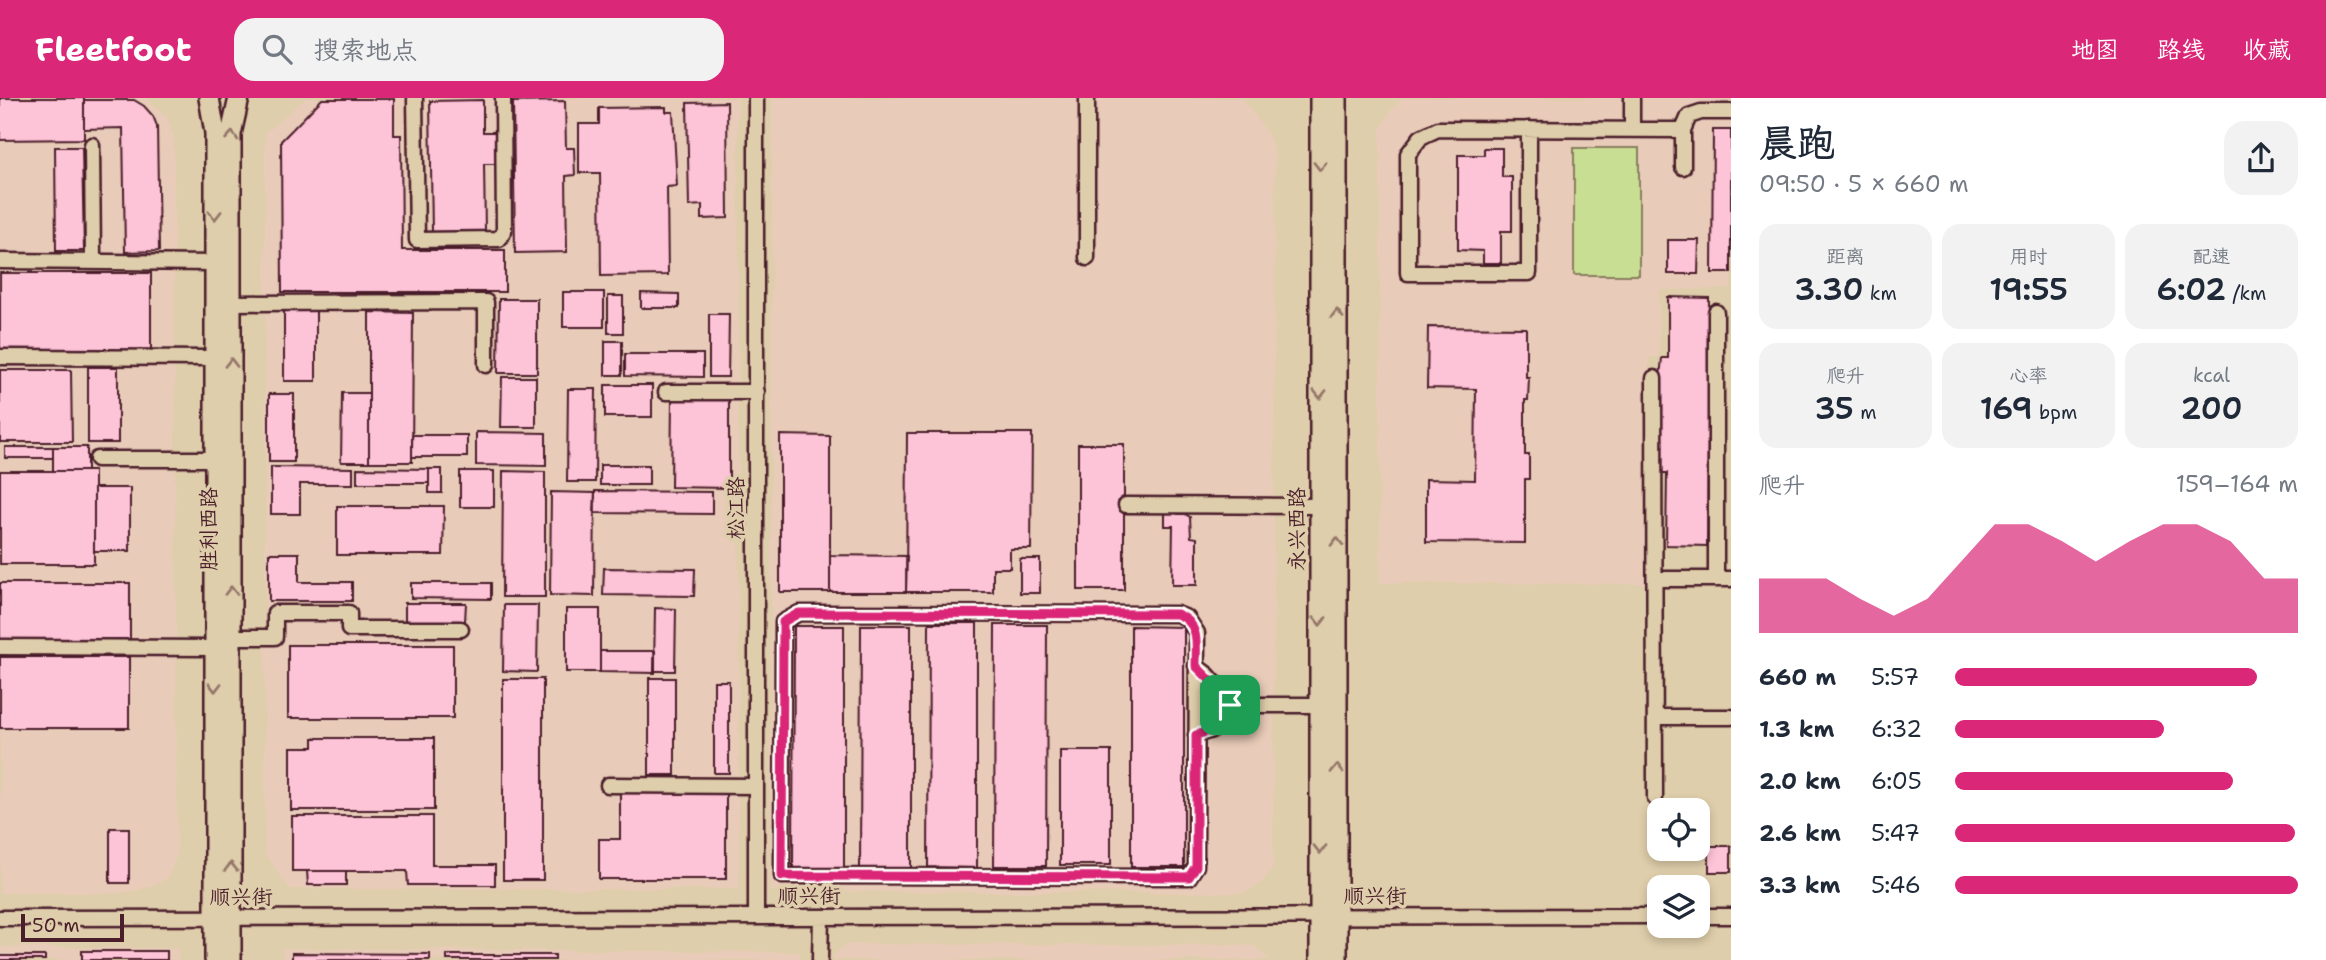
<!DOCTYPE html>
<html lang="zh">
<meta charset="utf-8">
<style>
body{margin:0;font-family:"Shantell Sans","LXGW WenKai TC",sans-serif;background:#f2f2f3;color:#1f2937;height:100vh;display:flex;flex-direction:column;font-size:26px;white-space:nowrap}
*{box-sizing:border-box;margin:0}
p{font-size:23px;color:#747a83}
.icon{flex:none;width:38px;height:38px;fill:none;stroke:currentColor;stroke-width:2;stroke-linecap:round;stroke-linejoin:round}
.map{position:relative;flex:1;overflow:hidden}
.panel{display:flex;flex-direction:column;background:#fff;width:595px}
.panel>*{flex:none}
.tools{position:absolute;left:1647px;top:700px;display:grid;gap:14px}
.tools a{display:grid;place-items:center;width:63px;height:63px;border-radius:14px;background:#fff;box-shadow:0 4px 10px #0003;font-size:35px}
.scale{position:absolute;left:21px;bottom:18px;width:103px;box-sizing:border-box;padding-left:7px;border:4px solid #4a1f2b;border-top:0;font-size:19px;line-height:24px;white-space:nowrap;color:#4a1f2b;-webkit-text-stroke:5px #dfceab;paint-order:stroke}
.pin{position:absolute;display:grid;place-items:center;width:60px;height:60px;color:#fff;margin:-30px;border-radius:14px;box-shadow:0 4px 10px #0006}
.round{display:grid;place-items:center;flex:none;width:74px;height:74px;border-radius:21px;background:#f2f2f3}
.headline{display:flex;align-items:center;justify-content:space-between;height:119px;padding:0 28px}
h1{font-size:38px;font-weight:600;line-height:52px}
.figures{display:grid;grid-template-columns:repeat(3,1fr);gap:10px;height:119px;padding:7px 28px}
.figures div{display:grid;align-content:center;border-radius:18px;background:#f2f2f3;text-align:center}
.figures b{font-size:30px;font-weight:600}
.figures small{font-size:19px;font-weight:400}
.figures p{font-size:19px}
.chart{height:196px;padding:14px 28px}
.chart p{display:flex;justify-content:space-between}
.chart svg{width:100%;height:126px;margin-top:7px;fill:#db2777;opacity:.7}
ul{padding:0 28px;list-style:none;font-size:23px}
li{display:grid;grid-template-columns:112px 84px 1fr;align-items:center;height:52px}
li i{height:18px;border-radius:9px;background:#db2777}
header{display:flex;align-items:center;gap:42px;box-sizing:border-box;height:98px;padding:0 35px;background:#db2777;color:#fff}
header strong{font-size:33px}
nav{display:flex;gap:38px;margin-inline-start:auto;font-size:24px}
.search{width:490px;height:63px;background:#f2f2f3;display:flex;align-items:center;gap:18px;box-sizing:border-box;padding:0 24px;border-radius:21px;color:#747a83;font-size:26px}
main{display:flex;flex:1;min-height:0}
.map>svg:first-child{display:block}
.built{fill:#e8cbb8}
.green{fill:#c8de93;stroke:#897e5f;stroke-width:2}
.building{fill:#fdc3d6;stroke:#4a1f2b;stroke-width:2}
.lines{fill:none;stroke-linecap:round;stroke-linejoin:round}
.minor-casing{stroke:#4a1f2b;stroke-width:19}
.major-casing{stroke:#4a1f2b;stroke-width:24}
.minor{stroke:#dfceab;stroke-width:14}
.major{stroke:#dfceab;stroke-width:19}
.oneway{stroke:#94766b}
.route-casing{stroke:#fff;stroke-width:14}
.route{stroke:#db2777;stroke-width:9}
.labels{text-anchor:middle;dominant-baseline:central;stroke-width:7;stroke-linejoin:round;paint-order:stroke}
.street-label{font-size:21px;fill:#4a1f2b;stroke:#dfceab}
</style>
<header>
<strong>Fleetfoot</strong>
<div class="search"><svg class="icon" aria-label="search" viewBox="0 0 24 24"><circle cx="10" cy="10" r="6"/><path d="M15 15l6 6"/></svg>搜索地点</div>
<nav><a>地图</a><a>路线</a><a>收藏</a></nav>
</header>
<main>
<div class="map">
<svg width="1731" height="862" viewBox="0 0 1731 862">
<rect width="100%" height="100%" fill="#dfceab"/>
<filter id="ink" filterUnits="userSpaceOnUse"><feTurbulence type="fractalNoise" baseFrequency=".0143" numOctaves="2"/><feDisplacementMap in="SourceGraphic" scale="14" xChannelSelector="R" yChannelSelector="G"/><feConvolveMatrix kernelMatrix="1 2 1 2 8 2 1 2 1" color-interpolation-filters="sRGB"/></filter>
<g filter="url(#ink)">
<path class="built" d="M0,0H146L167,19L174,39L177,757L167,781L140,792L119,795H0Z
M306,0H738L739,791H290L265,756V35Z
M772,0H1242L1267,34L1275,56L1273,768L1262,785L1244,795L770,793Z
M1402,0H1731V191L1659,192V259L1649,260V486L1380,485V32L1389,15Z
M849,846L1243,847L1255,848L1269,862H833V858L841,850Z
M0,849L178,850V862H0Z
M283,850L800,854V862H283Z"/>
<path class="green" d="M1574,50H1639V177H1574Z"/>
<path class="building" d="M0,0H84V41L0,42Z
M322,1H394V37H401L402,152H505V194H282L281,43Z
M84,2H134L144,8L153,18L157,28L159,153L125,154L123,30L84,31Z
M483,2V34H497V66H484L485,133L432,134L430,3Z
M565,3L566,50H574L575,77L566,78L567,154L515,155L513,4Z
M727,4L728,120L702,121V107L689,108L687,5Z
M666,9V14H673L677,88L667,89L668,177L601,178L600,75H579V26H599V10Z
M1713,32H1731V175H1712Z
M55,49H82L84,153H56Z
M1484,50H1502V79H1512V133H1501V165H1483V153L1458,152V57H1484Z
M1668,142H1699L1698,176H1668Z
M0,175H151V253H0Z
M563,194H604V229H563Z
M641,195L679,196V210H641Z
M608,198H623V235H608Z
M1668,199L1709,200L1707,448L1666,447L1667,375H1661L1656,318L1662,260H1668Z
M499,201H537V275H498Z
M284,212L316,213V283H284Z
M369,214L413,215L412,364H369Z
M709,216H729L728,279H709Z
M1428,229L1526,230V279H1529L1528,302H1525V357H1529V381H1525V445L1426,444V381L1475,382L1476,291L1427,290Z
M605,243H622V277H605Z
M625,256H703V279L625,278Z
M88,269H118V345H88Z
M0,272H71L72,344H0Z
M502,279H536V329H501Z
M605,287H652V319H605Z
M568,291H596L595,384H567Z
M342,295H369V364H341Z
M269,296H294V364H269Z
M672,301H729V390L671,389Z
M476,334L546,335V368L476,367Z
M907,335H1032L1031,451H1010V470H993V494H906Z
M412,337H467V359H412Z
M780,337L830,338V494H780Z
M1078,346H1124V492H1078Z
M5,349H53V360H5Z
M53,349H87V373H53Z
M600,367H649V387H600Z
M271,369L353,370V386H300V416H271Z
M357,370L429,371V385H357Z
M429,371H442V395H429Z
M0,373H94V466H0Z
M460,373H494V409H460Z
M503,373L545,374V499H502Z
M94,390H130V453H94Z
M595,393L712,394V416L594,415Z
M551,394L595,395L594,498L550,497Z
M337,408H444L443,457H337Z
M1165,413H1178V416H1185L1190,419L1191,439L1197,440V487H1172L1173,428H1165Z
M269,455H299V484H352V503H269Z
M830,457L907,458L906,494H830Z
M1020,461H1040V495H1020Z
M604,470L695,471L694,498L603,497Z
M0,485H130V541H0Z
M411,485H491V501L411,500Z
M405,505H466L465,523H405Z
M504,507H538L537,574L503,573Z
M655,510L676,511L675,573H654Z
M566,511H600V574H566Z
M929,525H977V770L928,769Z
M861,527H911V770H860Z
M995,527H1047L1046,768H994Z
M794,528H844V770H793Z
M1131,528L1184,529V769H1131Z
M288,547H453V620H288Z
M600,553H655V575L600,574Z
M0,559H129V630H0Z
M649,580H675V677H649Z
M503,581H543V782H503Z
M714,583H729V675H714Z
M313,640H434V712H291V649H313Z
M1060,653H1111V767H1060Z
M620,695H726V781H599V741H620Z
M292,718H432V767H495V787H408L407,773H292Z
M110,730H129V785H110Z
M1709,748H1731V774H1709Z
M307,773H346V787H308Z
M82,853H167V862H82Z
M292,855L430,856V862H292Z
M447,857H555V862H447Z
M0,858H45V862H0Z"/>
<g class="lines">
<g class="minor-casing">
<path id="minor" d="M415,0L417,142L499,141L504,133L503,0
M1632,0V31
M1529,31V175H1408V56L1421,39L1438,31L1683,32
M92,47L93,164
M1683,69V32L1689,18L1701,14H1731
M1087,160V0
M0,163L215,165
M231,205L486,204V267
M0,259L215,260
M1654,280L1655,700
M666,294H757
M97,361H215
M1126,407L1320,408
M1655,481H1731
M1716,481V214
M799,515L1177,516L1187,520L1197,535L1196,768L1189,779L782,778L783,524Z
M231,539H275V515H349V531H461
M0,549L215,550
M1230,607H1320
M1655,619H1731
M1196,637C1219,630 1230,628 1230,602L1208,577L1196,568
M608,687L756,688
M1698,818H1731
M756,819V0
M0,820L1659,818
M820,862L821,819"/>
</g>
<g class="major-casing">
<path id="major" d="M209,0L215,35V862
M1320,0V862
M1337,0V862
M231,862V36L239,0"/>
</g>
<use href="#minor" class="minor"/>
<use href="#major" class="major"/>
</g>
<defs><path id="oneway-chevron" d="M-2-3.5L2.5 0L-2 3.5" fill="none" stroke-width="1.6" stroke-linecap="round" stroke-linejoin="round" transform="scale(1.75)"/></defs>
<g class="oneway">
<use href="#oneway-chevron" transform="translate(232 38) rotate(-85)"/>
<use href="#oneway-chevron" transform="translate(1320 68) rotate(90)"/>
<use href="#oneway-chevron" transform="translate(215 117) rotate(90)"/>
<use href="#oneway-chevron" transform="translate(1337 216) rotate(-90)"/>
<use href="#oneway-chevron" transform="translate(231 265) rotate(-90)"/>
<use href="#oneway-chevron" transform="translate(1320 296) rotate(90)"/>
<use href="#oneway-chevron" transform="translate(1337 444) rotate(-90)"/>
<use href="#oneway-chevron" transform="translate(231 493) rotate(-90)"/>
<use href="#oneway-chevron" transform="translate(1320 523) rotate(90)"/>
<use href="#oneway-chevron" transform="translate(215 589) rotate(90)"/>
<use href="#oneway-chevron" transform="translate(1337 671) rotate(-90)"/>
<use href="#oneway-chevron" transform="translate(1320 751) rotate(90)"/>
<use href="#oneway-chevron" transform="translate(231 769) rotate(-90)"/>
</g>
</g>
<g class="lines" filter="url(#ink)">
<g class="route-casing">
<path id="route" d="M799,515L1177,516C1201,525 1196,547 1196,568L1230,602C1230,628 1218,630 1196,637V768L1189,779L782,778L783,524Z"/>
</g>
<use href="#route" class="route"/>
</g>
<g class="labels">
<g class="street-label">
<text transform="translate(736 410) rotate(-90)">松江路</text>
<text transform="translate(209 431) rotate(-90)">胜利西路</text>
<text transform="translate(1297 431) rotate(-90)">永兴西路</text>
<text x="809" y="798">顺兴街</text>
<text x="1375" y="798">顺兴街</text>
<text x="241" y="799">顺兴街</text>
</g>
</g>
</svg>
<div class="tools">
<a><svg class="icon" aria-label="locate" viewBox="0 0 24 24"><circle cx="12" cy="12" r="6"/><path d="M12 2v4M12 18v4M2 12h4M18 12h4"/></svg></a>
<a><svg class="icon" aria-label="layers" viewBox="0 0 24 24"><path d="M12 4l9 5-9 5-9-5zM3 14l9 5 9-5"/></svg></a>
</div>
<div class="scale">50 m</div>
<div class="pin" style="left:1230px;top:607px;background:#1e9e55"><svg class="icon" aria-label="arrive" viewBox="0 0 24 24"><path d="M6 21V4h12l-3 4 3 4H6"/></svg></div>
</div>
<section class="panel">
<div class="headline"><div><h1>晨跑</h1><p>09:50 · 5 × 660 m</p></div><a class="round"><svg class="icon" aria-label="share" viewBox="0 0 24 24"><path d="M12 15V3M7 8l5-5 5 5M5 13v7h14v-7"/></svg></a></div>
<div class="figures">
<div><p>距离</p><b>3.30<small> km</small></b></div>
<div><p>用时</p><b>19:55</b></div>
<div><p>配速</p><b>6:02<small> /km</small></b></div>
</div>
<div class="figures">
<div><p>爬升</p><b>35<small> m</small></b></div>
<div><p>心率</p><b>169<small> bpm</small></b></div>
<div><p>kcal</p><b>200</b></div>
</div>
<div class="chart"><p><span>爬升</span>159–164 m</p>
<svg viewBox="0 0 160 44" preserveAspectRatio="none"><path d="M0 44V25L10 25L20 25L30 32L40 38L50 32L60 19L70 6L80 6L90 12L100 19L110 12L120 6L130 6L140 12L150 25L160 25V44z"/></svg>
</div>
<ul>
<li><b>660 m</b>5:57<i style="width:88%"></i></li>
<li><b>1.3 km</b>6:32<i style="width:61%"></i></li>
<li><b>2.0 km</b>6:05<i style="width:81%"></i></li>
<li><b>2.6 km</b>5:47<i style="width:99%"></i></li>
<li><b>3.3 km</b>5:46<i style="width:100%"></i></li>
</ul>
</section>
</main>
